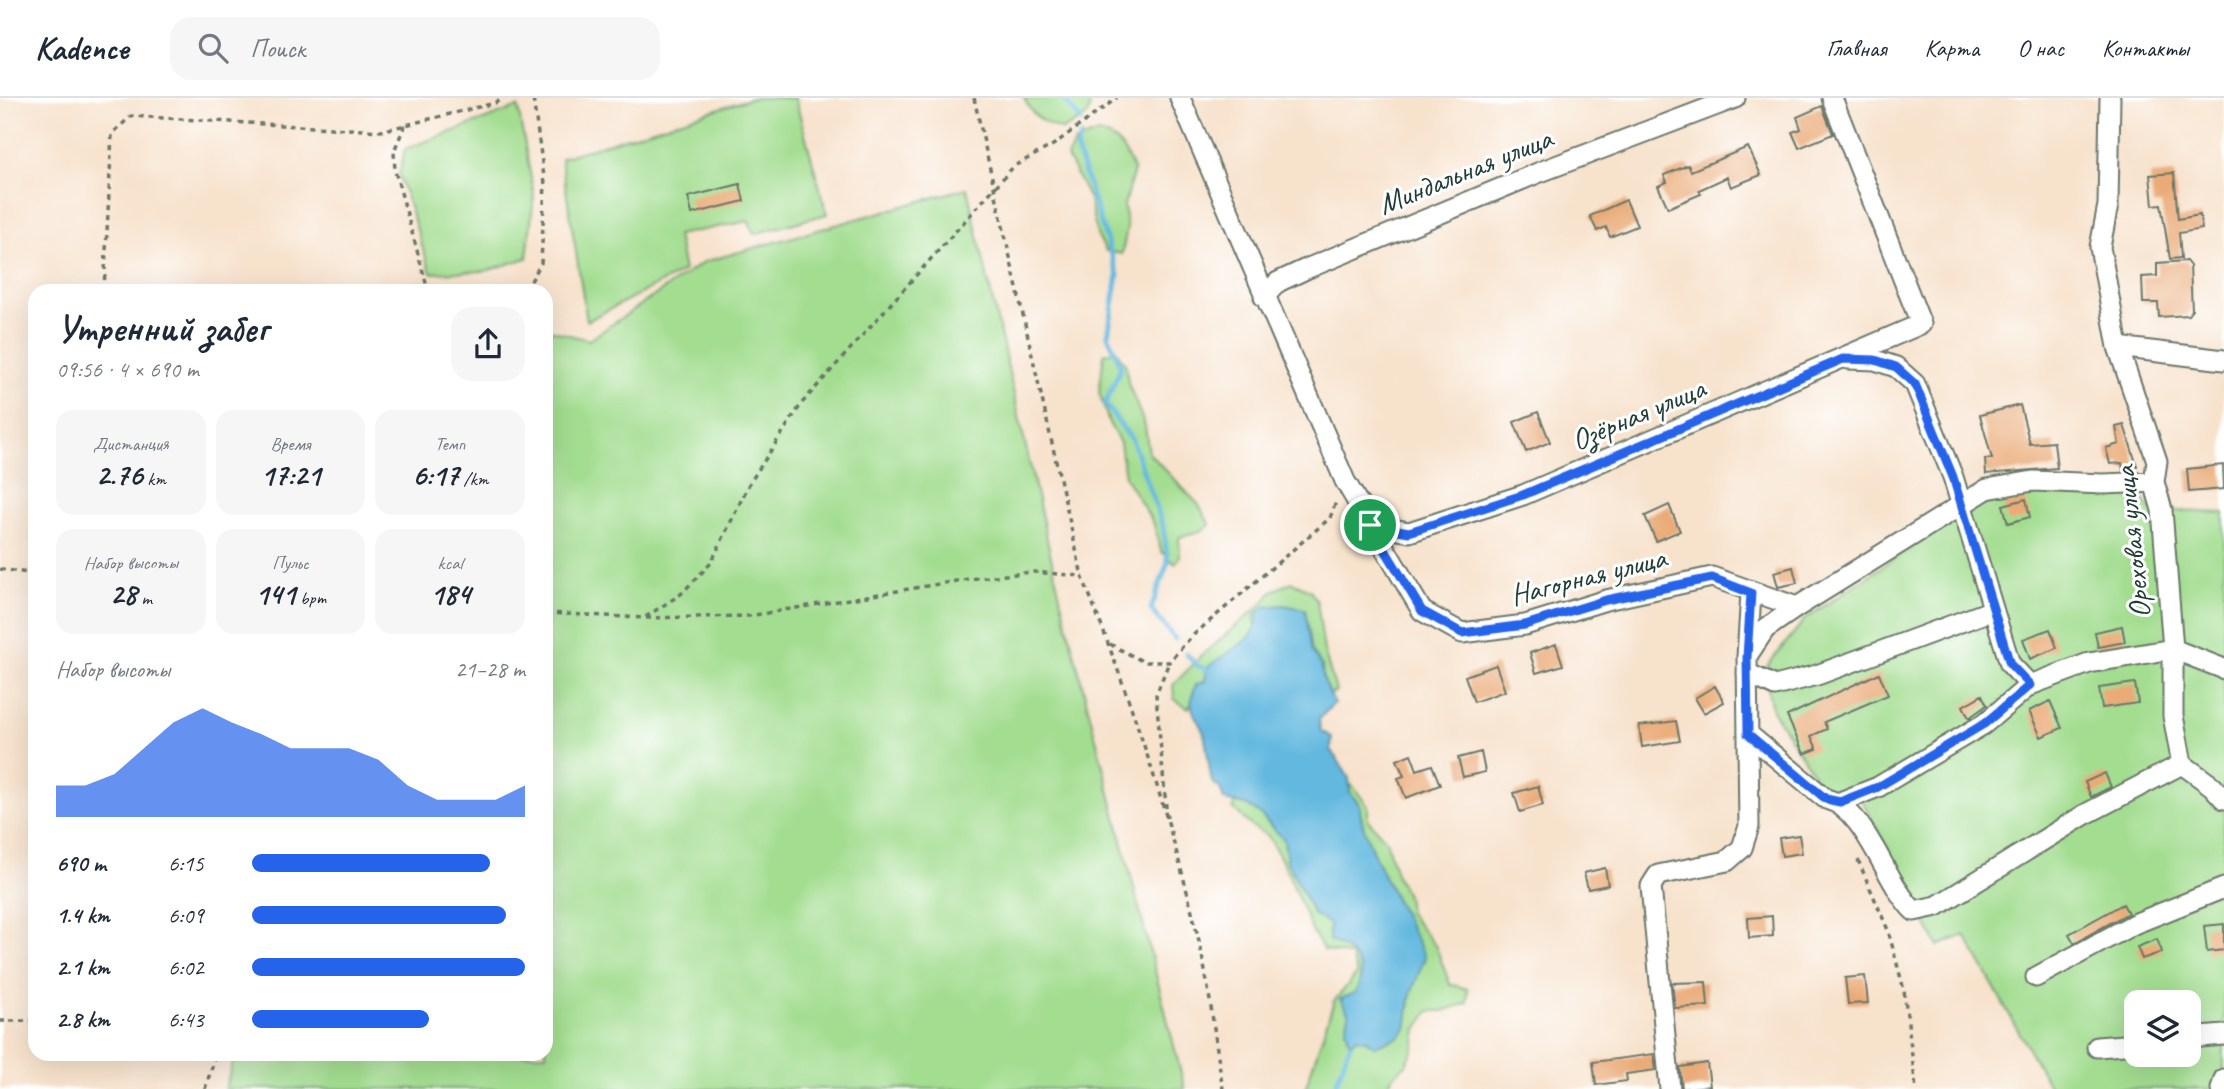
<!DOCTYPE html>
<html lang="ru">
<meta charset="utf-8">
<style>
body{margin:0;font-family:Caveat,sans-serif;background:#f6f6f7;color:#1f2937;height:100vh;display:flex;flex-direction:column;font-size:26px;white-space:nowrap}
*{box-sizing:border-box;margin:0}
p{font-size:23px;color:#747a83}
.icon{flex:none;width:38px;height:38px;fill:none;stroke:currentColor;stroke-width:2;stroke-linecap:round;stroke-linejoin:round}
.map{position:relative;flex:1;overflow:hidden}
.panel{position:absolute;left:28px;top:186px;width:525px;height:777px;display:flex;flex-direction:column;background:#fff;border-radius:21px;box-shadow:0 7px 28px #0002}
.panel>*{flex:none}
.controls{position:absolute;left:2124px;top:892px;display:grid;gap:14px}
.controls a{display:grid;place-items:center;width:77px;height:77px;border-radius:14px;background:#fff;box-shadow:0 7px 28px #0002;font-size:35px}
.pin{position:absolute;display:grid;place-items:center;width:60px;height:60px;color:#fff;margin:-30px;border:4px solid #fff;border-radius:50%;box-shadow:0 2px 7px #0007}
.round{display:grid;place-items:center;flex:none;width:74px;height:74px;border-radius:21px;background:#f6f6f7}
.overview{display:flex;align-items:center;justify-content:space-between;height:119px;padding:0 28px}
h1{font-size:38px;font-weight:700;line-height:52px}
.stats{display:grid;grid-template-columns:repeat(3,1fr);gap:10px;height:119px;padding:7px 28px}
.stats div{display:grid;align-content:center;border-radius:18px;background:#f6f6f7;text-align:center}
.stats b{font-size:30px;font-weight:700}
.stats small{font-size:19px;font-weight:400}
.stats p{font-size:19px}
.chart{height:196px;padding:14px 28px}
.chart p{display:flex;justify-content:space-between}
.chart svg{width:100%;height:126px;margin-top:7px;fill:#2563eb;opacity:.7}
ul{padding:0 28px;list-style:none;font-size:23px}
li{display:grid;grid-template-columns:112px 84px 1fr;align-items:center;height:52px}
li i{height:18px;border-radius:9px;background:#2563eb}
header{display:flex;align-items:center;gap:42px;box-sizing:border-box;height:98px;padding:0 35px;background:#fff;border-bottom:2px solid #e0e1e3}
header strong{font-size:33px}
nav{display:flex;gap:38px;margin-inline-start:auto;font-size:24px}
.search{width:490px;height:63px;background:#f6f6f7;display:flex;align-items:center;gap:18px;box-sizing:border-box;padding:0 24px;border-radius:21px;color:#747a83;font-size:26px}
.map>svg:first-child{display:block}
.green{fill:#a3dd90;stroke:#618d62;stroke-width:2;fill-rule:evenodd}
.water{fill:#62b8df;stroke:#407a8a;stroke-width:2}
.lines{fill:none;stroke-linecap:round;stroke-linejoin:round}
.stream{stroke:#62b8df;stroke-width:5}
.building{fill:#eaab78}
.minor-casing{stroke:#6b7769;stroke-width:23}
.path{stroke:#6b7769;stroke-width:3.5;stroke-dasharray:5 5;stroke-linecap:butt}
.minor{stroke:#fff;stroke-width:19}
.route-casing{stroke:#fff;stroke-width:14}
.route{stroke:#2563eb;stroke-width:9}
.labels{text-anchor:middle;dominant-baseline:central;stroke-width:6;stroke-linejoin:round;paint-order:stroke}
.street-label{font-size:30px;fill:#1f3d34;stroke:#fff}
</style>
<header>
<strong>Kadence</strong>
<div class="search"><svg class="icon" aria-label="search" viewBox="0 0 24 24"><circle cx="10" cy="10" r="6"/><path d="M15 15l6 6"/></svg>Поиск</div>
<nav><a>Главная</a><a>Карта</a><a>О нас</a><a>Контакты</a></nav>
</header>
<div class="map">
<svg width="2224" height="991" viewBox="0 0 2224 991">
<rect width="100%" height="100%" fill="#fff"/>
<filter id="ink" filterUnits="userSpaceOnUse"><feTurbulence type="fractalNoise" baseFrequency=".0143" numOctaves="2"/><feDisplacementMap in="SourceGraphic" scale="14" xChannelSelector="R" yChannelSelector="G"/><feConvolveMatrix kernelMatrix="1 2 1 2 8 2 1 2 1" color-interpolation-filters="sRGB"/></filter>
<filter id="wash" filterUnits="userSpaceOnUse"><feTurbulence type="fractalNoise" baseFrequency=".00686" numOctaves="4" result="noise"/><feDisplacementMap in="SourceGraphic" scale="28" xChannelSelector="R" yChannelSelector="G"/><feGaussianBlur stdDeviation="1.57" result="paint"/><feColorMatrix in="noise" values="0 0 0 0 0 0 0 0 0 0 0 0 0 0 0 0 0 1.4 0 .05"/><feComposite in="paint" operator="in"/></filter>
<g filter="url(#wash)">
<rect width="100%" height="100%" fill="#f7e2cc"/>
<path class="green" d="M752,0H795L827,116L754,136L749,123L677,137L684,173L587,223L561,60Z
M1024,0H1085L1090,9L1086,19L1062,32C1042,25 1033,19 1024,0Z
M518,9L534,97L527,160L486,173L431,175L399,77L405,51Z
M1098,35C1119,39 1125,54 1134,72L1124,107L1127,130L1122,156L1106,153L1097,137L1089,101L1067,59L1075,44Z
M967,90L1061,503L1185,991H225L235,956H546V231L589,242L704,164Z
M1116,252L1126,267L1128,285L1145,328L1149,355L1199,407L1210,427L1197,435L1179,439L1180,458L1175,466L1161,453L1154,426L1125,379L1120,345L1109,325L1099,294L1104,256Z
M2027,390L2093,398L2137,394L2152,412L2224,415V991H2051L1965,837L1938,848L1854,687L1827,697L1772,612L1764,572L1805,521L1974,406ZM2137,905H2189V957H2137Z
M1292,484L1310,492L1317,503L1324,553L1336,593L1328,598L1266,511L1254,519L1257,535L1188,610L1174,601L1173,587L1202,557L1264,504L1272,493Z
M1352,687L1368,708V722L1386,742L1397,779L1407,797L1409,815L1436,849L1450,886L1468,891L1467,905L1443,913H1429L1417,931L1414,950L1406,967L1393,978L1386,991H1305L1334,903L1357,876L1351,858L1324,852L1313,835L1283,764L1268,738L1251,728L1233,710L1236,703L1252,704L1284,732L1295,767L1319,800L1316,813L1336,822L1339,839C1360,853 1372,871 1375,895L1354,917L1361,932L1377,941L1394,930L1400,919L1385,911C1383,899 1389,896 1393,886C1401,864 1398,846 1393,825L1400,822C1401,800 1385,788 1374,770C1359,745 1360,714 1344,689Z"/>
<path class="water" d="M1283,507L1305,511L1312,553L1322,568L1323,580L1334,605L1319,621L1320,632L1332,639L1331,651L1349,680L1350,695L1360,707C1358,739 1410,825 1425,859L1411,895L1406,931L1399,939L1374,948L1368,943L1356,940L1350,947L1346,931L1349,916L1340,901L1355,895C1370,868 1352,853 1329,842V826L1313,816L1287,763L1284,742L1261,717L1246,707L1224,702L1220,690L1212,684C1209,672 1207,643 1203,633C1194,613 1186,611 1196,587L1205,583L1206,571C1222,554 1262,544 1257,515L1264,509Z"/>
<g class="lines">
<path class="stream" d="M1063,0L1081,23
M1081,39L1076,49L1118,177L1108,237L1121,269L1105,306L1132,342L1163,428L1168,464L1151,511L1175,541
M1186,555L1196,567L1206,571
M1334,991L1350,947"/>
</g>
<g id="blocks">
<path class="building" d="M1822,8L1833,36L1799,50L1792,34L1801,31L1797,19Z
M1748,49L1761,77L1731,89L1727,79L1699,92L1701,96L1668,110L1658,88L1667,84L1664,77L1688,67L1691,73Z
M2174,75L2178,121L2200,117L2202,131L2179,135L2181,160L2170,161L2161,106L2153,107L2150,77Z
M740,86L744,103L692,116L688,99Z
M1626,102L1637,128L1610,139L1606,129L1597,133L1590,118Z
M2186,163L2190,168L2192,212L2188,217L2159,219L2158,205H2143L2142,179L2157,178V165Z
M2020,307L2030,346L2054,344L2057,370L1986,376L1985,361H1992L1980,317Z
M1538,314L1550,344L1526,354L1514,324Z
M2124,327L2137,368L2123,373L2122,365L2110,366L2106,350L2119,346L2116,329Z
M2223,367L2224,391L2189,394L2187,371Z
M2026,401L2030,419L2008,425L2003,407Z
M1669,407L1680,433L1656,443L1645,418Z
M1793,469L1797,485L1778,489L1774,474Z
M2122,528L2125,544L2098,549L2095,534Z
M2050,531L2057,550L2030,561L2023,541Z
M1556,546L1563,567L1536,575L1530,555Z
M1496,567L1505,593L1474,604L1465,578Z
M1879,575L1888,597L1824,624L1827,631L1811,638L1817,651L1804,656L1787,618Z
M2135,585L2138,605L2102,610L2099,590Z
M1715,588L1724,604L1704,615L1695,600Z
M1982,597L1987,607L1969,620L1963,608Z
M2050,603L2062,630L2041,639L2029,613Z
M1676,623L1680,643L1642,649L1639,628Z
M1481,654L1485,674L1463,679L1458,660Z
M1411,656L1417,672L1432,667L1440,687L1406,700L1398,680L1404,678L1397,662Z
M2105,675L2111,689L2091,699L2085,684Z
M1538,688L1543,707L1520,714L1514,695Z
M1799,737L1802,755L1782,758L1779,740Z
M1605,770L1608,787L1588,791L1584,775Z
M2123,806L2128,815L2074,845L2069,836Z
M1772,818L1773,838L1749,840L1748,820Z
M2224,826V852L2207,854L2204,828Z
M2157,841L2162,854L2142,861L2137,849Z
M1865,878L1868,905L1848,906L1845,880Z
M1706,884L1708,908L1675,910L1672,885Z
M1654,956L1656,972L1626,976L1627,983L1596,987L1593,964Z
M1707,965L1710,988L1682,991L1680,969Z"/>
</g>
</g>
<g filter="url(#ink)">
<use href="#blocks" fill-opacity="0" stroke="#6b7769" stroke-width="2"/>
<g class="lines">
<g class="minor-casing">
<path id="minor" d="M1180,0L1345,383L1422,513L1462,535L1525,527L1606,502L1712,479L1797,509L1987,391L2033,383L2103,386L2154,384
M2110,0L2108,107L2100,149L2118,249L2157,363L2154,384L2162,412L2173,551V618L2182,666L2212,688L2224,701
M1264,199L1278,184L1306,171L1540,74L1735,0
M2118,249L2224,262
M1848,261L1875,262L1896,269L1915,286L1953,379L2010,566L2030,587
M1370,427L1409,434L1523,397L1921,226L1832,0
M1747,558L1765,531L1797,509
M1747,575L1775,588L1817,577L1993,512
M1748,636L1826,701C1866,710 1885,785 1914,813L1937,808L2084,717L2182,666
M1840,704L1878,689L1984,626L2030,587L2089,565L2173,551L2224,571
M2036,879L2134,826L2224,790
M2189,940L2224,937
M2097,949L2137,946
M1670,991L1651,788L1658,777L1727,763L1742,750L1749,728L1747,559L1751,495
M2221,991L2224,981"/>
</g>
<path class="path" d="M974,0L1082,478C1129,596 1171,720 1199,843C1210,892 1215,942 1223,991
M405,27L394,53L395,73L428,192
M104,192L112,36L131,18L381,33L495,5L503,0
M526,192L541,165L545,86L533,0
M0,471L35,476
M546,515L644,520L681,496L711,465L749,386L802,305L1014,68L1053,47L1117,0
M646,520L749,518L968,481L1033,474L1082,478
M1110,546L1144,564H1169L1191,539L1330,420L1336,404
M1167,720L1156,597L1169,564
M1858,762L1888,832L1904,892L1916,991
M0,923H35
M205,991L216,956"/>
<use href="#minor" class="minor"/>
</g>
</g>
<g class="lines" filter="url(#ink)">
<g class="route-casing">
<path id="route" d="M1843,261L1875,262L1896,269L1915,286L1953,379L2010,566L2030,587L1984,626L1878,689L1840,704L1826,701L1748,636L1747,559L1751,495L1712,480L1606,502L1525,527L1462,535L1422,513L1370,427L1409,434L1523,397Z"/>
</g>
<use href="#route" class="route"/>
</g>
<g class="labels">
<g class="street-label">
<text transform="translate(1465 73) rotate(-22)">Миндальная улица</text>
<text transform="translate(1638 316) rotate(-23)">Озёрная улица</text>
<text transform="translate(2132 444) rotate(-96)">Ореховая улица</text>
<text transform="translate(1588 478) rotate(-14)">Нагорная улица</text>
</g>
</g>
</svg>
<div class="controls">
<a><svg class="icon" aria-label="layers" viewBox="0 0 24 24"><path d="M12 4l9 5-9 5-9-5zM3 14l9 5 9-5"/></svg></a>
</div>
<div class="pin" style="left:1370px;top:427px;background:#1e9e55"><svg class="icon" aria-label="arrive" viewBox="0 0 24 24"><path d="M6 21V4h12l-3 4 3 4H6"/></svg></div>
<section class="panel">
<div class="overview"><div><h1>Утренний забег</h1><p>09:56 · 4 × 690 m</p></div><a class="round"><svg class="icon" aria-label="share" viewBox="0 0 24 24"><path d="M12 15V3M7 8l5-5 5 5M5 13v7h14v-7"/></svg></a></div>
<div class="stats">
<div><p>Дистанция</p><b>2.76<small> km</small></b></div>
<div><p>Время</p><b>17:21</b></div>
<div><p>Темп</p><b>6:17<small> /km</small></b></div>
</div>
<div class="stats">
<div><p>Набор высоты</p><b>28<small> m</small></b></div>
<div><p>Пульс</p><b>141<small> bpm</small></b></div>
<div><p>kcal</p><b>184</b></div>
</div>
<div class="chart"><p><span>Набор высоты</span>21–28 m</p>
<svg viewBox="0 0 160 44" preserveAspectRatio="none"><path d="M0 44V33L10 33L20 29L30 20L40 11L50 6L60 11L70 15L80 20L90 20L100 20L110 24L120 33L130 38L140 38L150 38L160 33V44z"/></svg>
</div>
<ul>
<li><b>690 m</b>6:15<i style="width:87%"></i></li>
<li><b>1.4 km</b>6:09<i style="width:93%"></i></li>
<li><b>2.1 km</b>6:02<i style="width:100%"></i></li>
<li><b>2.8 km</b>6:43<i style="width:65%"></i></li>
</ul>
</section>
</div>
